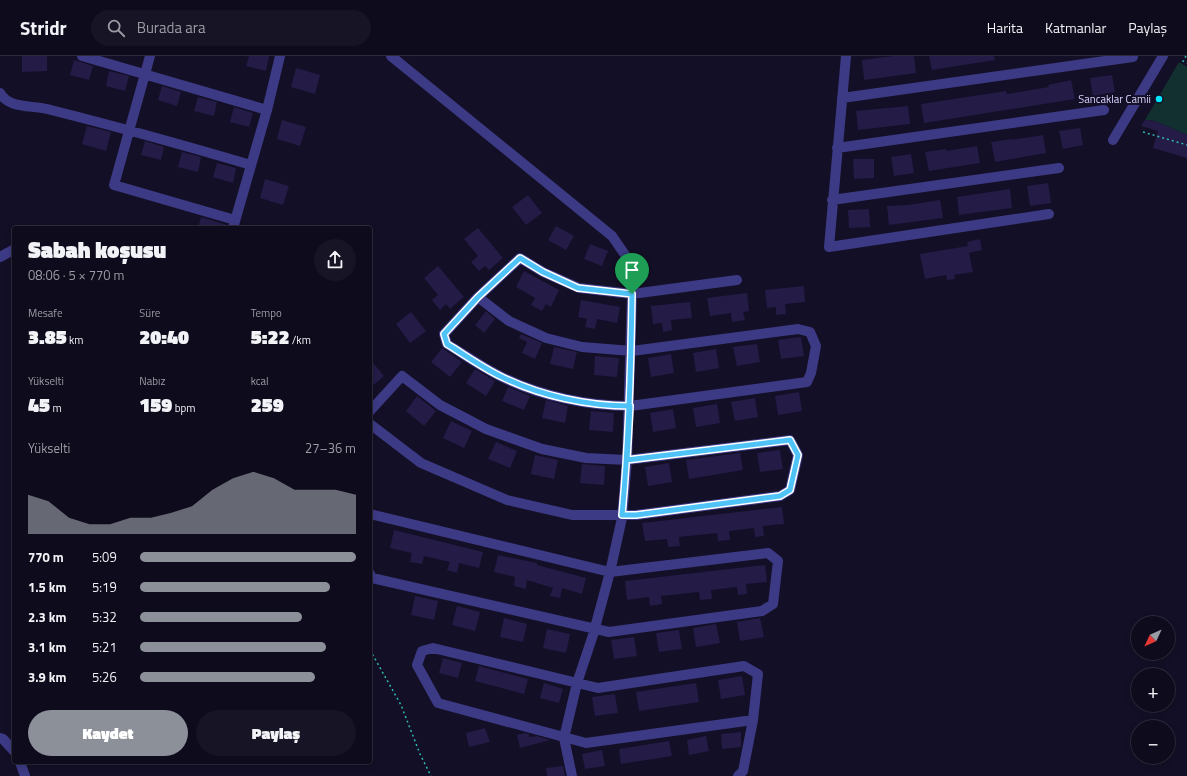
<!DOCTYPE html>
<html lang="tr">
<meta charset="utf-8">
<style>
body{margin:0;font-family:"Titillium Web",sans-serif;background:#171425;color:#f1f3f6;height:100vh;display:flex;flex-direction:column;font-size:15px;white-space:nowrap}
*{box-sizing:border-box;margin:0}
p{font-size:13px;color:#9b9ba3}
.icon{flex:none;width:22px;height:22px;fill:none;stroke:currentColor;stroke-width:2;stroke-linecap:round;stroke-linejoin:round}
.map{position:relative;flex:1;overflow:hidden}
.panel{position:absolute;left:12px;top:170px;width:360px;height:538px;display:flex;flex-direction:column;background:#0e0b1c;border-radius:4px;box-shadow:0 2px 6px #0003,0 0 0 1px #2e2b3b}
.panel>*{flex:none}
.needle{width:26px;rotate:226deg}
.fabs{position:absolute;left:1131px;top:560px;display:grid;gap:8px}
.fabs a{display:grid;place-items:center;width:44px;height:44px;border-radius:50%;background:#0e0b1c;box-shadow:0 2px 6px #0003,0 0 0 1px #2e2b3b;font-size:20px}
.pin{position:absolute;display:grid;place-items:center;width:34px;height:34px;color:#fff;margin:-41px -17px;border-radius:50% 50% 50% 0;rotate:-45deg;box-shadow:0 0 4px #0007}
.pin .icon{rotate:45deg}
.round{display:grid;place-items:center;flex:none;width:42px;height:42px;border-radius:21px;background:#171425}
.overview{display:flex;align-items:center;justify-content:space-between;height:68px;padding:0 16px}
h1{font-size:22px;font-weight:800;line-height:30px}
.metrics{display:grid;grid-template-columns:repeat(3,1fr);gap:6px;height:68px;padding:4px 16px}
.metrics div{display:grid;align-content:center}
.metrics b{font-size:20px;font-weight:800}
.metrics small{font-size:11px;font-weight:400}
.metrics p{font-size:11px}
.chart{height:112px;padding:8px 16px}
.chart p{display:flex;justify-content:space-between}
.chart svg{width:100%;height:72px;margin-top:4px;fill:#8c9099;opacity:.7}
.action{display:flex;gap:8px;margin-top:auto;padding:8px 16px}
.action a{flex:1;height:46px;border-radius:24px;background:#8c9099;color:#fff;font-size:16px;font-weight:800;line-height:46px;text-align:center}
.action a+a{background:#171425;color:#f1f3f6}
ul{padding:0 16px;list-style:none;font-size:13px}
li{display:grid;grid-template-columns:64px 48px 1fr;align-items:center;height:30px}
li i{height:10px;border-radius:5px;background:#8c9099}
header{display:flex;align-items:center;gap:24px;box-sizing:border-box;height:56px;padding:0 20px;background:#0e0b1c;border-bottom:1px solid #2e2b3b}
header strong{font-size:19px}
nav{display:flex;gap:22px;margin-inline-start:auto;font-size:14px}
.search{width:280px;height:36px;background:#171425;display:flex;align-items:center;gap:10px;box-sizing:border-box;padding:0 14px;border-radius:22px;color:#9b9ba3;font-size:15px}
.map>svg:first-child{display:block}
.green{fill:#12302f}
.building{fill:#241b47}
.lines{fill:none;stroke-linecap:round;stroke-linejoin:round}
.path{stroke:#2fb8b0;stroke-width:1.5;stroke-dasharray:2 3;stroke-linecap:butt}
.minor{stroke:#3d3a85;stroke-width:10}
.route-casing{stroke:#fff;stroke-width:8}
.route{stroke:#4fc3f7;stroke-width:5}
.poi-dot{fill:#00e5ff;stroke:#130f26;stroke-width:1.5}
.labels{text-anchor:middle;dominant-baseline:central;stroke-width:4;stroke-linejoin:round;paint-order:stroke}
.poi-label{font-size:11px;fill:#d9d4ff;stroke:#130f26;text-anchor:end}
</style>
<header>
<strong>Stridr</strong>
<div class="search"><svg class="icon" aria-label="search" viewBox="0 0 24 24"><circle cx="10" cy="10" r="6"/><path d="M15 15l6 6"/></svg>Burada ara</div>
<nav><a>Harita</a><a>Katmanlar</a><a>Paylaş</a></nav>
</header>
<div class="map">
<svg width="1187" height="720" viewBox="0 0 1187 720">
<rect width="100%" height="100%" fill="#130f26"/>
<path class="green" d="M1179,6L1187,11V79L1155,65L1145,64Z"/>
<path class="building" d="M22,0H47V15L22,16Z
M249,0H269L266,15L246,10Z
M893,0H914L916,17L864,24L862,4Z
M929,0H994L995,4L932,14Z
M74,4L93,10L89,24L70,19Z
M296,12L320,19L315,38L291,31Z
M109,15L129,20L125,35L106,30Z
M1112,19L1115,36L1093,40L1090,22Z
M1071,24L1075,43L924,67L921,48L1006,35L1007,38L1049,31L1048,29Z
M162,30L181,36L177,50L158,44Z
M198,41L217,46L214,60L194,55Z
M908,50L910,68L858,74L856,55Z
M234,51L253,57L249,71L230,66Z
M282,64L306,71L300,90L277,83Z
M1145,64L1155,65L1187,79V102L1153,92L1158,75L1141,70Z
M87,70L111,76L106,95L82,88Z
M1080,72L1083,89L1063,93L1059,75Z
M1043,79L1046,97L995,106L991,86L1012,83V84Z
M145,85L164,91L161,104L141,99Z
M977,90L980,107L929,115L925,96L946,93V95Z
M182,96L201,101L198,116L178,111Z
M911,98L914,117L894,120L891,101Z
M853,103H874V122L854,123Z
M217,107L236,112L233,127L213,121Z
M265,123L289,130L283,149L260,142Z
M1048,127L1051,147L1030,150L1027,130Z
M1010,133L1012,152L959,159L957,141Z
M528,139L542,157L526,169L512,151Z
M940,144L943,162L889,169L887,150L908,149Z
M869,153L870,171L849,172L848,154Z
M201,161L227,169V172H198Z
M556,170L574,180L566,194L548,184Z
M478,172L503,202L489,214L485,210L479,215L471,206L478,200L464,183Z
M980,183L982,194L969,197L973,216L954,219L955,223L947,224L946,219L925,223L920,198L968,190L967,186Z
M590,188L608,195L602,210L584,203Z
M438,210L464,241L450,253L446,248L440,254L432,244L438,239L424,222Z
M524,215L559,234L551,251L546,248L542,255L531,249L535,242L516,231Z
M804,230L805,246L785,248L786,258L776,259V251L767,252L765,234Z
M747,237L749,255L743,256L745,264L732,266L731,257L710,260L707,242Z
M581,244L620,251L617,267L597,263L595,273L585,271L587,263L578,261Z
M690,246L692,262L671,264L672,274L663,276L662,267L653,268L651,250Z
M486,255L495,263L484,277L475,269Z
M411,256L426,275L410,287L396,268Z
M521,278L542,287L535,303L522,297L527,286L519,282Z
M801,281L804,300L781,303L778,284Z
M757,288L760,306L737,310L733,291Z
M554,291L577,296L573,313L550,308Z
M442,292L462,306L450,321L431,306Z
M716,293L719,312L696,316L693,297Z
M671,298L674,317L651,321L648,302Z
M595,300L619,302L617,321L594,319Z
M370,303L384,320L370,332Z
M475,313L495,325L486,340L466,327Z
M508,331L530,340L524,354L502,345Z
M799,336L802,355L778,359L775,340Z
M417,340L436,355L424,370L406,355Z
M755,342L758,361L735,365L731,346Z
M546,344L568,350L565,367L542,362Z
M717,348L720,367L696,371L693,352Z
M673,353L676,372L653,376L650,357Z
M591,355L614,357L613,376L589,374Z
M451,365L472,375L464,392L443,382Z
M496,386L517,395L510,412L488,403Z
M780,394L783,413L760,416L757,397Z
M740,397L743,414L689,423L686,404Z
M535,399L558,404L554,423L531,418Z
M669,407L672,426L648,430L645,411Z
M582,408L605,410L604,429L580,427Z
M782,451L784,468L763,470L764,480L755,481L754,472L729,475L730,484L718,485L717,477L679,481L680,490L668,491L667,483L645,485L642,467Z
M394,474L483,496L479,512L459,507L457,517L447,514L450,506L424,500L422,508L410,506L412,497L390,492Z
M498,499L537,507V509L586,522L582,538L562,532L560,542L550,540L553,532L527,524L526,533L514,530L515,521L494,516Z
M765,509L767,526L746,528L747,538L738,539L737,531L711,534L712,543L700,544L699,536L661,540L662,548L650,550L649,541L627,544L625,525Z
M415,540L438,545L434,564L411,559Z
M457,550L480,556L475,575L452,569Z
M504,562L527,568L523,586L500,581Z
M760,562L764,581L740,585L737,566Z
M716,568L720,587L696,591L693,572Z
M547,573L570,578L566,597L543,592Z
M679,574L682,593L659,596L656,577Z
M634,581L637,600L614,603L611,584Z
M443,602L462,607L458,622L439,617Z
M479,610L528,623L524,638L475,625Z
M742,620L745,639L721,643L718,624Z
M544,627L563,633L559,647L540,642Z
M696,627L699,646L639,655L636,636Z
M615,638L618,657L595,660L592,641Z
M485,672L490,686L469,691L466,677Z
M741,676V691L722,693L721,678Z
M525,677L529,678V681L537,680L550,684L520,692L517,679Z
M706,680L709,695L689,699L687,684Z
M669,685L672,700L621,708L619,693Z
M602,694L605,710L585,713L582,698Z
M563,710L565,720H547L546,712Z"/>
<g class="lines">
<path class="path" d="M1186,0L1183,5L1187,7
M1143,76L1187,89
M370,594L401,649L420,698L431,720"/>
<path class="minor" d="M82,0L267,54
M150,0L114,129L235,164
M391,0L612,180L630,206L632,238L627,404L622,462L610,516L593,579L577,627L564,682L572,720
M846,0L829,191L1049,158
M0,37C9,53 31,49 47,53C115,70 183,89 251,109
M842,42L1133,1
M1113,84L1163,0
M837,92L1104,54
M832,144L1059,112
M233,172L267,54L280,0
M0,201L13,194
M478,241L509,265L546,282L582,291L632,295L798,273L810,276L816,290L811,317L807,326L630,350C589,350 540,340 502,321C483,312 465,299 447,288L444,278L478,241L520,202L543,216L579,232L632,238L737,224
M370,355L402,320L440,349L486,373L542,393L586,402L627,404L790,384L798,399L790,434L780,440L636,459H572L507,444L421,407L370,368
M370,458L610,516L768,497L778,505L773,548L762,555L609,576L372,522L370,518
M0,682L3,683L14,695
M20,706L25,720
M738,720L743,715L753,664L758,618L744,610L598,632L433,592L422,595L417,609L438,647L586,687L753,664"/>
</g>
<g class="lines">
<g class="route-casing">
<path id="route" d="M632,238C631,312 629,385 622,459H636L780,440L790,434L798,399L790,384L627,404L630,350C588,350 541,340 502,321C483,312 465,299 447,288L444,278L478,241L520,202L543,216L578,232L632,238"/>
</g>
<use href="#route" class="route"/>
</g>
<circle class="poi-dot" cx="1159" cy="43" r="4"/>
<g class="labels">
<g class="poi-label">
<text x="1151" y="43">Sancaklar Camii</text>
</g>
</g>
</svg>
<div class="fabs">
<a><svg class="needle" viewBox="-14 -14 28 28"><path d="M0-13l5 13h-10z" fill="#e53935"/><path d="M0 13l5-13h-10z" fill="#9b9ba3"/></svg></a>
<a>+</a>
<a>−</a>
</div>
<div class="pin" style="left:632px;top:238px;background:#1e9e55"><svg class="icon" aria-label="arrive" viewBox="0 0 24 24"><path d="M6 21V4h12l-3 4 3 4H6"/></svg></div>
<section class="panel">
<div class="overview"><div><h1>Sabah koşusu</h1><p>08:06 · 5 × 770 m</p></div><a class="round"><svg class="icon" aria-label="share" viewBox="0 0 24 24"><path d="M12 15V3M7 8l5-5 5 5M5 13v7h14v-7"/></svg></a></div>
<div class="metrics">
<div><p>Mesafe</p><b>3.85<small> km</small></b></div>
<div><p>Süre</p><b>20:40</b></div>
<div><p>Tempo</p><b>5:22<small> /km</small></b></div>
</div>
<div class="metrics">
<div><p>Yükselti</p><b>45<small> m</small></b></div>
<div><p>Nabız</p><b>159<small> bpm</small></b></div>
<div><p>kcal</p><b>259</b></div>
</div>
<div class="chart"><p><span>Yükselti</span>27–36 m</p>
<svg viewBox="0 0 160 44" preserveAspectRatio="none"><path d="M0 44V20L10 24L20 34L30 38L40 38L50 34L60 34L70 31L80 27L90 17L100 10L110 6L120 10L130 17L140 17L150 17L160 20V44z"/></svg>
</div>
<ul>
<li><b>770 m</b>5:09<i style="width:100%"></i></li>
<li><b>1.5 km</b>5:19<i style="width:88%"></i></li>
<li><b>2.3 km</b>5:32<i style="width:75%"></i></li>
<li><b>3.1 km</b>5:21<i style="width:86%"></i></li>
<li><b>3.9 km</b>5:26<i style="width:81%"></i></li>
</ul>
<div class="action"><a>Kaydet</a><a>Paylaş</a></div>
</section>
</div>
